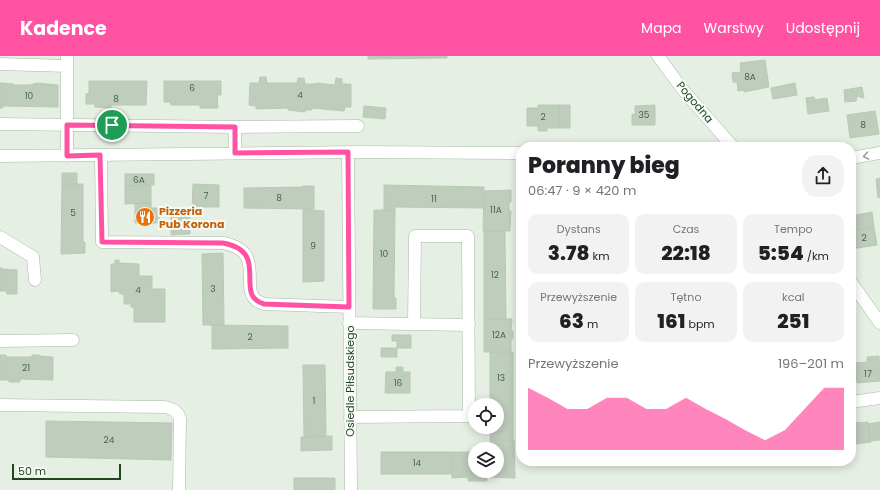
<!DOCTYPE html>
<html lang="pl">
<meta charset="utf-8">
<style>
body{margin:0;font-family:Poppins,sans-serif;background:#f2f2f2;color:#202124;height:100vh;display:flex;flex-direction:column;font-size:15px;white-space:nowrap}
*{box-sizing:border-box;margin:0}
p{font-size:13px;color:#757577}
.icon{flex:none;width:22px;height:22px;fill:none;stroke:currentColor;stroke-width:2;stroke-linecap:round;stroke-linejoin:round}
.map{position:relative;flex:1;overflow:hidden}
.details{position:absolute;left:516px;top:86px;width:340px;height:324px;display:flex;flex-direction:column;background:#fff;border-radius:16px;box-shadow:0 2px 10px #0003}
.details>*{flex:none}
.fabs{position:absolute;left:468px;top:342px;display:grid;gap:8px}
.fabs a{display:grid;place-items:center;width:36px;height:36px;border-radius:50%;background:#fff;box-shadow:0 2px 10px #0003;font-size:20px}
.scale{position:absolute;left:12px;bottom:10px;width:109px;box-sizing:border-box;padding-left:4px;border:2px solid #214421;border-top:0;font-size:11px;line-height:14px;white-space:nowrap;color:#214421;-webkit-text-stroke:3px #f6fbf5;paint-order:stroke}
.pin{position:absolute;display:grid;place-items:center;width:34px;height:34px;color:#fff;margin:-17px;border:2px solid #fff;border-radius:50%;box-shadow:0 1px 4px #0007}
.round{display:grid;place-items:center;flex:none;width:42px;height:42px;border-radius:16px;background:#f2f2f2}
.overview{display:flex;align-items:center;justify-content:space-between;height:68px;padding:0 12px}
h1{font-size:22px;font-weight:800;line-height:30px}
.figures{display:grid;grid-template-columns:repeat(3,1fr);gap:6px;height:68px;padding:4px 12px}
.figures div{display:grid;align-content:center;border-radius:10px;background:#f2f2f2;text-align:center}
.figures b{font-size:20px;font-weight:800}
.figures small{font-size:11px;font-weight:400}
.figures p{font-size:11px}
.chart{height:112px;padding:8px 12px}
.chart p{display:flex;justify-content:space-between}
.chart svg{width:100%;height:72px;margin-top:4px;fill:#ff52a2;opacity:.7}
header{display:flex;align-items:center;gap:24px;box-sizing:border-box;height:56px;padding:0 20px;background:#ff52a2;color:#fff}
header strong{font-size:19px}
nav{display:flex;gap:22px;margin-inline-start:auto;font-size:14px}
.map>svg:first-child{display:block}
.building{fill:#becdbc;stroke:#b8cab5}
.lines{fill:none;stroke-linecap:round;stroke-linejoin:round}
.minor-casing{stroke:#a7b8a6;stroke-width:13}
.minor{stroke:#fff;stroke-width:12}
.oneway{stroke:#90a290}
.route-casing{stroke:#fff;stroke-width:8}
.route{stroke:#ff52a2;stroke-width:5}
.labels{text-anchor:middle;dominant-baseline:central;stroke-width:4;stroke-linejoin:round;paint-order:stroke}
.number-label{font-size:9px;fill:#486648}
.street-label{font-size:11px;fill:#214421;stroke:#f6fbf5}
.food-label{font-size:11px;font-weight:bold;fill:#c56008;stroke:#f6fbf5;text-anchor:start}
</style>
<header>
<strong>Kadence</strong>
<nav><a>Mapa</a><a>Warstwy</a><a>Udostępnij</a></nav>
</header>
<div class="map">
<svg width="880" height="434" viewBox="0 0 880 434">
<rect width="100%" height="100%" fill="#e6efe4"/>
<path class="building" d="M368,0H447V2L368,3Z
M765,4L769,31L744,36V34L738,35L737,26H733L732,17L741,16L740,7Z
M260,21H266L267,27H297L298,22H304L305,28H316V27L335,29L336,22L342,23V28H351V51H345L344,55L312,52V54H305V56L288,54V52L256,53V50L249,49L250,27H259Z
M89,25H147L146,49H111V52L95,51V48H86V38L89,37Z
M164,25H221V39H217L218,52H200V49H171L170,46H164Z
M0,27L13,28V29H30L37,27L58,29V51L3,50V52H0Z
M795,27L797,39L773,43L771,32Z
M862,31L864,42L857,40L856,45L845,46L844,34Z
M814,41L815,44L827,42L829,55L808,58L806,42Z
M538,49H559V72H547V75H538V70H527V52H538Z
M559,49H570V72H559Z
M655,49V69H632V58L635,59V50Z
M364,50L386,52L385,63L363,61Z
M875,55L879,78L850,82L847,59Z
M62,117H77V128H62Z
M125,118H154V129L125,130Z
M880,122V141L878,142L876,123Z
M62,128H83V186H85V197L61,198Z
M193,128L219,129V151H199V153H192Z
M151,129V147L125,148V130Z
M384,129L484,131V152L395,151V154H384Z
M303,130H314V153L244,152V132L303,131Z
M511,134V146H509V155H511L510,175H483L484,135Z
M135,147H151V152H159V167H135Z
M190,153V178L171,179V154Z
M303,153L324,155V225L303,226Z
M374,154H395L394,242H396V253H373Z
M872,156L874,171L851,175V160Z
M874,171L877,189L851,193V175Z
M484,174L505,175L506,263H484Z
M223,197L224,269H203L202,198Z
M115,204H119V207L139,208V220H152V233H165V266H134V252L130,250L133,248H124V239L119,237L120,235L111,236V208H115Z
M0,212H2V213L17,214V238H7L6,235H0Z
M484,263H512L511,275H513V283H511V296H484Z
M210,269L288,270V292L212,293V270Z
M392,279H411V292H397V285H392Z
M381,292H397V301H381Z
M490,296H513V384H490V371H497V349H490Z
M0,299H6V301H32V299H39V300L53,301V324L20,323V326H9V324H0Z
M879,300L880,325L857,327L855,307L867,306V301Z
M303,309H325L326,380L304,381Z
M396,311H403V316H410V337H385L386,316H396Z
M46,365L172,367L171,404L46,401Z
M860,366V367L868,366L871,386L856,388L853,367Z
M880,366V384L870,385L868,368Z
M332,380V394L301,395V381Z
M490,384H514L515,422L487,421V425H468V421L452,422V396H475V415H497V393H491Z
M381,396H452V418H381Z
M294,422H335V434H294Z"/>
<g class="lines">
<g class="minor-casing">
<path id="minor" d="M67,0V100
M658,0L683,34L733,91
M0,8L67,10
M0,68L235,71
M348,96L351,434
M235,97V71L358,70
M101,99L102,186L223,187C272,196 232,239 264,248L349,251
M0,100L358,96L521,97
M851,102L880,97
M0,181L33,201L35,224
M851,226L880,267
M349,267L469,269
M0,285L73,284
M851,346L880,342
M0,349L165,351C173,353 178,355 180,363L179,434
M350,361L469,360L468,180H415L414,268"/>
</g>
<use href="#minor" class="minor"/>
</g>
<defs><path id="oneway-chevron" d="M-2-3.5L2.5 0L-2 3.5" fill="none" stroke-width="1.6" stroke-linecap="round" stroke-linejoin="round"/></defs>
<use class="oneway" href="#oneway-chevron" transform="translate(866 100) rotate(170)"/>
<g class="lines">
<g class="route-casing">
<path id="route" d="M67,69L235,71V97L348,96L349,251L264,248C232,239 272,196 223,187L102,186L100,99L67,100Z"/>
</g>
<use href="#route" class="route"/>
</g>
<defs>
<g id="restaurant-disc" transform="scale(1)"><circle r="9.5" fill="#e8710a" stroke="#f6fbf5"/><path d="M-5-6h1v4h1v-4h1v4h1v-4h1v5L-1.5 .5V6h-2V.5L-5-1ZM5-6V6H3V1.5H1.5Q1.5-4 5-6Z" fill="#fff"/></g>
</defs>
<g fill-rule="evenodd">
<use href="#restaurant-disc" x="145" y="161"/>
</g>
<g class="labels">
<g class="number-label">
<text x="750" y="21">8A</text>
<text x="192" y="32">6</text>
<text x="300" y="39">4</text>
<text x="29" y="40">10</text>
<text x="116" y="43">8</text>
<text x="644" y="59">35</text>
<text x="543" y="61">2</text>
<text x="863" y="69">8</text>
<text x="139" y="124">6A</text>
<text x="206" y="140">7</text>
<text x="279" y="142">8</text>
<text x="434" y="143">11</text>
<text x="496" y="154">11A</text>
<text x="73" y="157">5</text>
<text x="864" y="182">2</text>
<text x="313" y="190">9</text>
<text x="384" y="198">10</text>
<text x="495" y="219">12</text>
<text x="213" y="233">3</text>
<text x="138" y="234">4</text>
<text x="499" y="279">12A</text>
<text x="250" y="281">2</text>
<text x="26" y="312">21</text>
<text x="868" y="318">17</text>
<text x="501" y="322">13</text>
<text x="398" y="327">16</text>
<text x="314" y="345">1</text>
<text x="109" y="384">24</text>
<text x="417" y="407">14</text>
</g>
<g class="street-label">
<text transform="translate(695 46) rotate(50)">Pogodna</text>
<text transform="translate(350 325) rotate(-90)">Osiedle Piłsudskiego</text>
</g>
<g class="food-label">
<text x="159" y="155">Pizzeria<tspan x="159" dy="13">Pub Korona</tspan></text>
</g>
</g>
</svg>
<div class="fabs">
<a><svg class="icon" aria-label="locate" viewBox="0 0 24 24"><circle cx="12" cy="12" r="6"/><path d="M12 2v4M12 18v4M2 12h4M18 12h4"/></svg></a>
<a><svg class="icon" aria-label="layers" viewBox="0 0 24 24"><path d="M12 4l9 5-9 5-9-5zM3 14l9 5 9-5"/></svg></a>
</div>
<div class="scale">50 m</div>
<div class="pin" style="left:112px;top:69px;background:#1e9e55"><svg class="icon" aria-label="arrive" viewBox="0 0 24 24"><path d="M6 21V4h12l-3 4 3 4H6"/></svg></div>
<section class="details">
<div class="overview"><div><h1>Poranny bieg</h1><p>06:47 · 9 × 420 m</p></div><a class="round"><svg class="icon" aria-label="share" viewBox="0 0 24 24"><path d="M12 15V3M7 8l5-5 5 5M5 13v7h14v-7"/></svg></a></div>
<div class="figures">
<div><p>Dystans</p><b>3.78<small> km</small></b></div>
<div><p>Czas</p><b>22:18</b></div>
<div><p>Tempo</p><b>5:54<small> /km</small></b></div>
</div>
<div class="figures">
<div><p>Przewyższenie</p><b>63<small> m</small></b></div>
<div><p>Tętno</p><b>161<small> bpm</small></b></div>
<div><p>kcal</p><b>251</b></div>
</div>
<div class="chart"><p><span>Przewyższenie</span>196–201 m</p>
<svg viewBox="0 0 160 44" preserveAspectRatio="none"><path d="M0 44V6L10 12L20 19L30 19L40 12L50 12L60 19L70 19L80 12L90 19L100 25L110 32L120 38L130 32L140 19L150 6L160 6V44z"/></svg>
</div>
</section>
</div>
